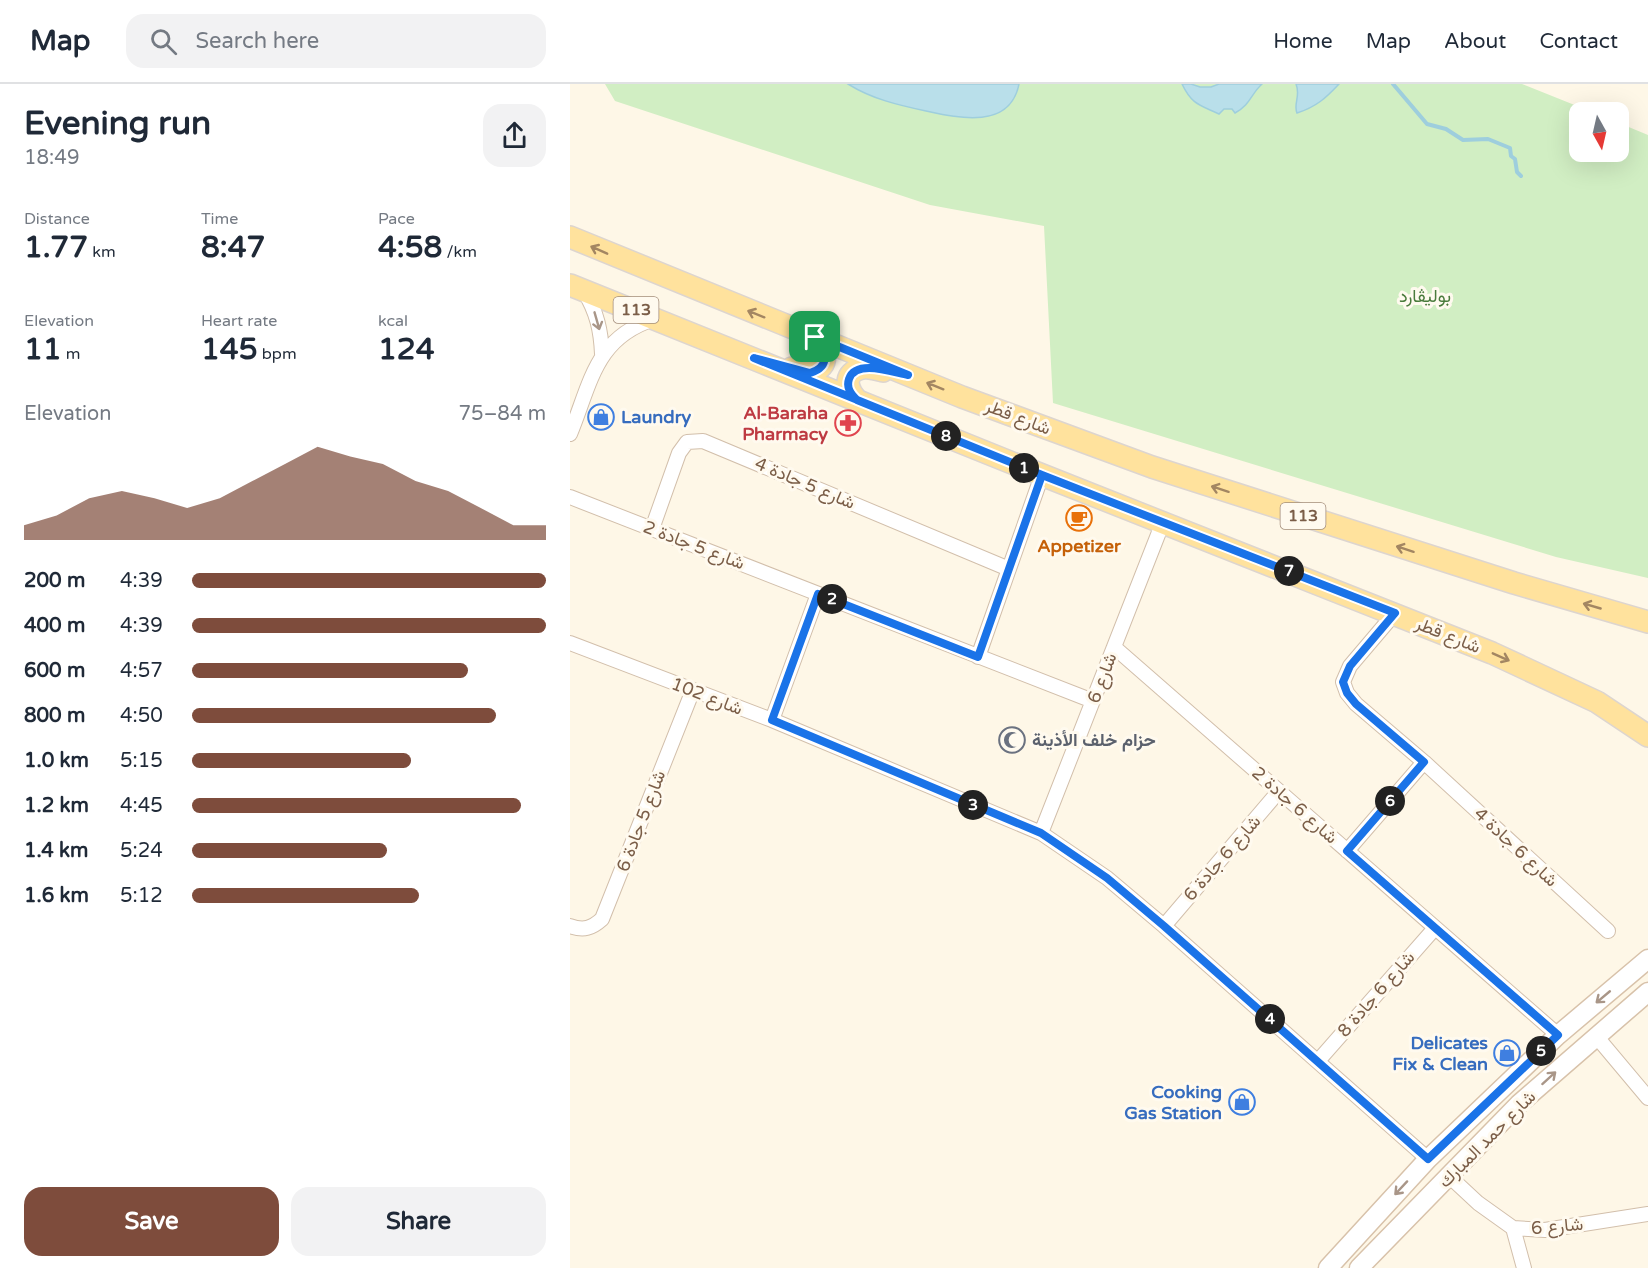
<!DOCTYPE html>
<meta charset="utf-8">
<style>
body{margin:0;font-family:"Varela Round",Vazirmatn,sans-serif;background:#f2f2f3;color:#1f2937;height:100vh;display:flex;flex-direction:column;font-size:22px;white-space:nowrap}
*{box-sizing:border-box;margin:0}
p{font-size:20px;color:#747a83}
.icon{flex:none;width:33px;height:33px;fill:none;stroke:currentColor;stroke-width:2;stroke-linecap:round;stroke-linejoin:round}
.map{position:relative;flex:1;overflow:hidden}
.details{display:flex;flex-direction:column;background:#fff;width:570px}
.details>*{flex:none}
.needle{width:39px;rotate:172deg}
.controls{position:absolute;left:999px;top:18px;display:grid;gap:12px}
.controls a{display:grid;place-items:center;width:60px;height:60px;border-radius:12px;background:#fff;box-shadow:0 6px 24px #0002;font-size:30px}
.pin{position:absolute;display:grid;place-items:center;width:51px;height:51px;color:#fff;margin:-26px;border-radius:12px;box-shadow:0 3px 9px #0006}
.km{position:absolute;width:30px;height:30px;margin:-15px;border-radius:50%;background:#222;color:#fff;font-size:16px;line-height:30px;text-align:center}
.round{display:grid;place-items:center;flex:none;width:63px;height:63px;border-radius:18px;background:#f2f2f3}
.summary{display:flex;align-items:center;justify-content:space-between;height:102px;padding:0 24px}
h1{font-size:33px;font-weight:700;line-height:45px}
.metrics{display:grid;grid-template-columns:repeat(3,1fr);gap:9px;height:102px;padding:6px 24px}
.metrics div{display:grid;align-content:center}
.metrics b{font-size:30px;font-weight:700}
.metrics small{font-size:16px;font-weight:400}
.metrics p{font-size:16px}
.chart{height:168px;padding:12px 24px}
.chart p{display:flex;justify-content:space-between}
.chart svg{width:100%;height:108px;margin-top:6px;fill:#7e4c3c;opacity:.7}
.action{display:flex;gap:12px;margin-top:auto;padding:12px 24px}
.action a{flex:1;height:69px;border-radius:18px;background:#7e4c3c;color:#fff;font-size:24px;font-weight:700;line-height:69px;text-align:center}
.action a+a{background:#f2f2f3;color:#1f2937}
ul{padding:0 24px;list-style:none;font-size:20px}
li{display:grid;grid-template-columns:96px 72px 1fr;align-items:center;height:45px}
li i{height:15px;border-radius:8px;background:#7e4c3c}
header{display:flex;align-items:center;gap:36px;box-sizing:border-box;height:84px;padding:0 30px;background:#fff;border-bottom:2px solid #e0e1e3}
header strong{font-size:28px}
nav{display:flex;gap:33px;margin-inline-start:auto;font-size:21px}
.search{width:420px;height:54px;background:#f2f2f3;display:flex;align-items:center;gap:15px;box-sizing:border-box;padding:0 21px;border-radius:18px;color:#747a83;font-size:22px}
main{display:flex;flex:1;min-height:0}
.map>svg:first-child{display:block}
.green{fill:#d1eec3}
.water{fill:#b9dfea;stroke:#9ecedd;stroke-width:1.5}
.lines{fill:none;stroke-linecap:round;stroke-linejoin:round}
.stream{stroke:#9ecedd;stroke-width:4}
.minor-casing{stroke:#d2bfab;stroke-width:16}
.secondary-casing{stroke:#d8c2aa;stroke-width:21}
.primary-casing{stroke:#ddd5cf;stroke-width:24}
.minor{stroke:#fff;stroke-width:14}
.secondary{stroke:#fff;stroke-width:18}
.primary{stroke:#ffe29d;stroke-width:21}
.oneway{stroke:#a38662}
.oneway2{stroke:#a99688}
.route-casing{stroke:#fff;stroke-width:12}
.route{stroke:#1a73e8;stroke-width:8}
.labels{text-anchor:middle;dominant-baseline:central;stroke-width:6;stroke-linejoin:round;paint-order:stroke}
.shield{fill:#fffaef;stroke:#a38d7a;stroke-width:1.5}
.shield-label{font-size:16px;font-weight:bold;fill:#7b5e48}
.park-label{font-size:18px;fill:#4a7b3c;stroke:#fffaef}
.health-label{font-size:18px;font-weight:bold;fill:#be3a42;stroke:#fffaef;text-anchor:end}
.shop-label{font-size:18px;font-weight:bold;fill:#366cbe;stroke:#fffaef;text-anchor:end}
.street-label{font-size:18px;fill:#7b5e48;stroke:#fffaef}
.food-label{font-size:18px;font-weight:bold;fill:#c56008;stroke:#fffaef}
.worship-label{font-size:18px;font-weight:bold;fill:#5b616d;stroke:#fffaef;text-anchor:start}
</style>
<header>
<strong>Map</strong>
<div class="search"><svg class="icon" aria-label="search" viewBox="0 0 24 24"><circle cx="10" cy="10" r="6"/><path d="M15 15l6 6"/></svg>Search here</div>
<nav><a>Home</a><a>Map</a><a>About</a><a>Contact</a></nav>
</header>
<main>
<section class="details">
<div class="summary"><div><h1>Evening run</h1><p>18:49</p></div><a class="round"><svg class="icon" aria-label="share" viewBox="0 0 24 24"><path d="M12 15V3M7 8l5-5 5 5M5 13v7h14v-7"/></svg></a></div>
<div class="metrics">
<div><p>Distance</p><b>1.77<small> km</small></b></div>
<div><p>Time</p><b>8:47</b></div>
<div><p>Pace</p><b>4:58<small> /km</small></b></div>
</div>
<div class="metrics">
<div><p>Elevation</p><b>11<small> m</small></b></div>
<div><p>Heart rate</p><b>145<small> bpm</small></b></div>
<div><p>kcal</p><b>124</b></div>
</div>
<div class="chart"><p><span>Elevation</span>75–84 m</p>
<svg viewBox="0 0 160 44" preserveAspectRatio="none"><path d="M0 44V38L10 34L20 27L30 24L40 27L50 31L60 27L70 20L80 13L90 6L100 10L110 13L120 20L130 24L140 31L150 38L160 38V44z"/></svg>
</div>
<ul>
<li><b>200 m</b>4:39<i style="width:100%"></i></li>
<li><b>400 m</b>4:39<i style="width:100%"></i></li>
<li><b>600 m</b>4:57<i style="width:78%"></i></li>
<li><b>800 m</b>4:50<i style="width:86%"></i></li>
<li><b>1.0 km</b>5:15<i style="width:62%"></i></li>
<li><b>1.2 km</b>4:45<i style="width:93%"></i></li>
<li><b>1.4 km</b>5:24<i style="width:55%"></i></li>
<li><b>1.6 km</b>5:12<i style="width:64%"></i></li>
</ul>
<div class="action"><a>Save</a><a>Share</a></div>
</section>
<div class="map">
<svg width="1078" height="1184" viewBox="0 0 1078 1184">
<rect width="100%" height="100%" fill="#fef7e7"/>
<path class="green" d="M35,0H952L1022,28H1010V68H1048L1049,39L1078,51V494L986,473L483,319L474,142L360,121L45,17Z"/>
<path class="water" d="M278,0H449C440,46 388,34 356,27C328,21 302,15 278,0Z
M612,0H621L630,3H641L649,0H692C680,11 681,20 665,29L662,25H654L649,30C630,21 622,21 612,0Z
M726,0H769C756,14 746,23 727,29C723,20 731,12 726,0Z"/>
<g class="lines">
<path class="stream" d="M823,0L857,40L876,45L893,56L918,55L940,64L941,72L945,75L947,88L951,92"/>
<g class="minor-casing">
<path id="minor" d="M14,207C27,228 31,247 32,270
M0,350C21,299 25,254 84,235
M0,413L523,617
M82,445L109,369L117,358L133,357L439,485
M825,529L780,582L773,598L777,609L786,620L854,678L1038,847
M0,559L202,636L471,749L537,794L594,842L858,1075
M544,563L988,951
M408,573L472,391
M202,636L248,510
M471,749L593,438
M777,767L854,678
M0,842C14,847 22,844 32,835L123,606
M594,842L709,707
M1026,952L1078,1014
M748,977L865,844
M879,1092L908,1119L943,1144L975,1146L1078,1130
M943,1144L954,1184"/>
</g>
<g class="secondary-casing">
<path id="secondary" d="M758,1184L858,1075L988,951L1078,875
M789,1184L949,1020L1078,908"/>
</g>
<g class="primary-casing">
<path id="primary" d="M0,153L392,313L582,383L944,499L1078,538
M0,201L472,391L922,569L1027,618L1078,652
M222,284L240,289C262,281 255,267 245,253
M287,316C278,307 272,291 289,285C296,282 306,285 313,287"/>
</g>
<use href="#minor" class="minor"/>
<use href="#secondary" class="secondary"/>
<use href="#primary" class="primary"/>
</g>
<defs><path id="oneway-shaft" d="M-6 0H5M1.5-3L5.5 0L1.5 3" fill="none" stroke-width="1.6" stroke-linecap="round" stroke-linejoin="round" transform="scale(1.5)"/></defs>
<g class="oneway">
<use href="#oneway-shaft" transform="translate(29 166) rotate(-156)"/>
<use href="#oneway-shaft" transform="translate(186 230) rotate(-158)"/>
<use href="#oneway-shaft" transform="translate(365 302) rotate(-158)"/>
<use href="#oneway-shaft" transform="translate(650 405) rotate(-162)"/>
<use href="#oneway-shaft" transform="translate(835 465) rotate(-162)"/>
<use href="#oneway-shaft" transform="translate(1022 522) rotate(-164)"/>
<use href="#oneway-shaft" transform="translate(931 573) rotate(24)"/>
</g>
<g class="oneway2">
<use href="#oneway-shaft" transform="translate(27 237) rotate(74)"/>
<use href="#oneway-shaft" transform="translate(1033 913) rotate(140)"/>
<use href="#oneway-shaft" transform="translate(979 994) rotate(-42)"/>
<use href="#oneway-shaft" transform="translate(831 1104) rotate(133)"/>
</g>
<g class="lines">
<g class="route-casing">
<path id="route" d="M245,253L338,291C322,288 286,275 279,295C276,304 281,310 287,316L472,391L408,573L248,510L202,636L471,749L537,794L594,842L858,1075L988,951L777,767L854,678L786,620L777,609L773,598L780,582L825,529L472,391L184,274L240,289C262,282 255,267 245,253"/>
</g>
<use href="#route" class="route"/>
</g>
<defs>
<g id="shop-ring" transform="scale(1.35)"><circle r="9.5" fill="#fffaef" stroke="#3f7fe0" stroke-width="1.5"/><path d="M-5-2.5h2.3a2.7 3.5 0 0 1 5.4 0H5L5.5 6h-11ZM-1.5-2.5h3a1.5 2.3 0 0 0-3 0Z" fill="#3f7fe0"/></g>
<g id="pharmacy-ring" transform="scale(1.35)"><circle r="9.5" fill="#fffaef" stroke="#e0444e" stroke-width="1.5"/><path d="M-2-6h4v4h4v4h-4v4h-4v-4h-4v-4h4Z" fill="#e0444e"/></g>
<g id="cafe-ring" transform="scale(1.35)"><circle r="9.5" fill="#fffaef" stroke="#e8710a" stroke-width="1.5"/><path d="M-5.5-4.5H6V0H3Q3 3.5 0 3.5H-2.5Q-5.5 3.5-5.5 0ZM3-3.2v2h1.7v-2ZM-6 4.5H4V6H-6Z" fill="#e8710a"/></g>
<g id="mosque-ring" transform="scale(1.35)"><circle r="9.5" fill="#fffaef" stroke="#6b7280" stroke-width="1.5"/><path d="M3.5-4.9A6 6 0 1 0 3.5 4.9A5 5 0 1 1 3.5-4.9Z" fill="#6b7280"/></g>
</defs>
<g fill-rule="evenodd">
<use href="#shop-ring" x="31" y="333"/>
<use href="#pharmacy-ring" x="278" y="339"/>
<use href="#cafe-ring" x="509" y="434"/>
<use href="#mosque-ring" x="442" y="656"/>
<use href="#shop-ring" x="937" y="969"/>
<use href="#shop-ring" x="672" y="1018"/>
</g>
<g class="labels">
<g class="shield">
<rect x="43.5" y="213" width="45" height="26" rx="4.5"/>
<rect x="710.5" y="419" width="45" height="26" rx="4.5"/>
</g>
<g class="shield-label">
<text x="66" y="226">113</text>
<text x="733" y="432">113</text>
</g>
<g class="park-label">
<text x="855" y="212">بوليڤارد</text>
</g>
<g class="health-label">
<text x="258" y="329">Al-Baraha<tspan x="258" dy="21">Pharmacy</tspan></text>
</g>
<g class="shop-label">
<text x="51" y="333" text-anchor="start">Laundry</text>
<text x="918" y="959">Delicates<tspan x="918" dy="21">Fix &amp; Clean</tspan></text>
<text x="652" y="1008">Cooking<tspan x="652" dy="21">Gas Station</tspan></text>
</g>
<g class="street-label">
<text transform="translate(448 333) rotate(21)">شارع قطر</text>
<text transform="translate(235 399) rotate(23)">شارع 5 جادة 4</text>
<text transform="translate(124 461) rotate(21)">شارع 5 جادة 2</text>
<text transform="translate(878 551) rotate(22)">شارع قطر</text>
<text transform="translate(532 594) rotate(-69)">شارع 6</text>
<text transform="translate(137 612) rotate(21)">شارع 102</text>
<text transform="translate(725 721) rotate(41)">شارع 6 جادة 2</text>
<text transform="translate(71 737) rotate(-69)">شارع 5 جادة 6</text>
<text transform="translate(946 763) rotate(43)">شارع 6 جادة 4</text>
<text transform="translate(652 774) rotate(-49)">شارع 6 جادة 6</text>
<text transform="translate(806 910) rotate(-49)">شارع 6 جادة 8</text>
<text transform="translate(917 1055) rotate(-45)">شارع حمد المبارك</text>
<text transform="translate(987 1142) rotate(-5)">شارع 6</text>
</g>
<g class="food-label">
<text x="509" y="462">Appetizer</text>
</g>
<g class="worship-label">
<text x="462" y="656">حزام خلف الأذينة</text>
</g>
</g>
</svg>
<div class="controls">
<a><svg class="needle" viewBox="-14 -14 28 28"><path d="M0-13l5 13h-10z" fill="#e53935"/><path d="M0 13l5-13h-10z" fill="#747a83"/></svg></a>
</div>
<div class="pin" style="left:245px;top:253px;background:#1e9e55"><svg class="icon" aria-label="arrive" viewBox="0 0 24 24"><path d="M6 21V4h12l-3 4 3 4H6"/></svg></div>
<b class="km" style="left:454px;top:384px">1</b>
<b class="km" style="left:262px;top:515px">2</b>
<b class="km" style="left:403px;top:721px">3</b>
<b class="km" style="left:700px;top:935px">4</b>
<b class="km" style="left:971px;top:967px">5</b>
<b class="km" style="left:820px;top:717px">6</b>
<b class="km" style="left:719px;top:487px">7</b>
<b class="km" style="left:376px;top:352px">8</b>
</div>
</main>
